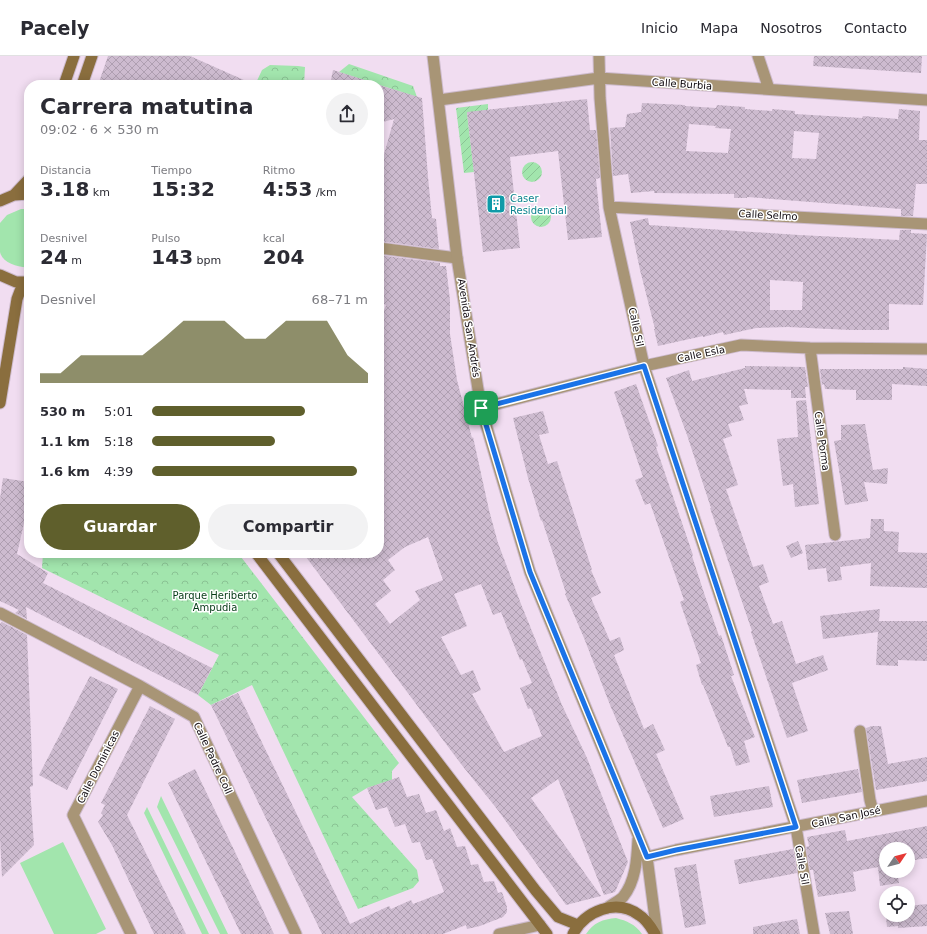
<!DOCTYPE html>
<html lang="es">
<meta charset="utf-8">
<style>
body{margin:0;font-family:"DejaVu Sans",sans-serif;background:#f2f2f3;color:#2b2b33;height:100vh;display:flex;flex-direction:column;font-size:15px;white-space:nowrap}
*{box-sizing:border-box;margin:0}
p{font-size:13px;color:#7c7c81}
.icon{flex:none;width:22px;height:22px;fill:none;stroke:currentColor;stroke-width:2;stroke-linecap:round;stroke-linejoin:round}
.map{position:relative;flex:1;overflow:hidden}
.details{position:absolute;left:24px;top:24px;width:360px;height:478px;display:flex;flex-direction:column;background:#fff;border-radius:16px;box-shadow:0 2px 10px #0003}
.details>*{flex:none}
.needle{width:26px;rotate:55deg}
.buttons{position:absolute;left:879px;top:786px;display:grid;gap:8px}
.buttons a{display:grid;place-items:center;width:36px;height:36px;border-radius:50%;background:#fff;box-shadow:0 2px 10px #0003;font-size:20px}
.pin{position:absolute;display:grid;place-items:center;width:34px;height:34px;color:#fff;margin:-17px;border-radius:8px;box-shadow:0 2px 6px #0006}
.round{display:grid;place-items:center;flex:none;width:42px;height:42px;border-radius:21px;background:#f2f2f3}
.headline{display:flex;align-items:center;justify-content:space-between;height:68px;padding:0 16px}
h1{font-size:22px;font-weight:700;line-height:30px}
.stats{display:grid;grid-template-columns:repeat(3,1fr);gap:6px;height:68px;padding:4px 16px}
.stats div{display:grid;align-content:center}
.stats b{font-size:20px;font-weight:700}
.stats small{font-size:11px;font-weight:400}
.stats p{font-size:11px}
.chart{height:112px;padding:8px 16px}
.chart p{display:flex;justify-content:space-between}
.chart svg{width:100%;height:72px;margin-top:4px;fill:#5f5f2c;opacity:.7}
.button{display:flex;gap:8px;margin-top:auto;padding:8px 16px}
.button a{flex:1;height:46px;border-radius:24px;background:#5f5f2c;color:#fff;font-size:16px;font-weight:700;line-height:46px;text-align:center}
.button a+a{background:#f2f2f3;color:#2b2b33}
ul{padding:0 16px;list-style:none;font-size:13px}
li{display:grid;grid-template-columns:64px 48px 1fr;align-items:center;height:30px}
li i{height:10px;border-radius:5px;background:#5f5f2c}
header{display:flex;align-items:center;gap:24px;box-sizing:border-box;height:56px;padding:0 20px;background:#fff;border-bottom:1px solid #e1e1e2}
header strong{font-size:19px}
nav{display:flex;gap:22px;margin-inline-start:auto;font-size:14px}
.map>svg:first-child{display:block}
.grass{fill:#a2e5ad}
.forest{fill:url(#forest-crowns)}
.garden{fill:url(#garden-furrows)}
.building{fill:url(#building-cross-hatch);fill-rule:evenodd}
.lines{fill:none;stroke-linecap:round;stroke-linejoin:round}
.minor-casing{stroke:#cdbbcd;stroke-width:13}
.tertiary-casing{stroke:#cdbbcd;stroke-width:13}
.secondary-casing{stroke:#cdbbcd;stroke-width:13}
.minor{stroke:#a89576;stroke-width:11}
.tertiary{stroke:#a89576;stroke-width:11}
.secondary{stroke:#8a6e3e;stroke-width:11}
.route-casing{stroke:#fff;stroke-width:8}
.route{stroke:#1a73e8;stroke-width:5}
.labels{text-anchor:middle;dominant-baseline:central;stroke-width:3;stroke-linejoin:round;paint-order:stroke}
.street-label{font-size:10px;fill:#0f090f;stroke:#fff}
.culture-label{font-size:10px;fill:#0d838f;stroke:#fff;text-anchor:start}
.park-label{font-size:10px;fill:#053b16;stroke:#fff}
</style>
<header>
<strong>Pacely</strong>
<nav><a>Inicio</a><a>Mapa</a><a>Nosotros</a><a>Contacto</a></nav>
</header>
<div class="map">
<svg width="927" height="878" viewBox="0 0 927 878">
<defs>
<pattern id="forest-crowns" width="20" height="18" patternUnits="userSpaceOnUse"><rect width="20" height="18" fill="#a2e5ad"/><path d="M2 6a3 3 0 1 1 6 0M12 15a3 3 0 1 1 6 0" fill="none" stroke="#8ac394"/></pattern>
<pattern id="garden-furrows" width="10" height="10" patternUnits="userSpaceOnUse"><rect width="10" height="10" fill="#a2e5ad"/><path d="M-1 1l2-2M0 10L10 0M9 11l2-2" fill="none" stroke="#8ac394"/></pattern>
<pattern id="building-cross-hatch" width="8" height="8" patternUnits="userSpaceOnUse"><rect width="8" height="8" fill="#cdbbcf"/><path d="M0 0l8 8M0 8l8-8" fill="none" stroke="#af9fb1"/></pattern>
</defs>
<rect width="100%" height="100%" fill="#f1ddf1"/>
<path class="grass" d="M21,153H29V211C19,212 2,207 0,196C0,187 0,176 0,167L7,159Z
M161,740L228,878H220L157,751Z
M147,751L209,878H202L144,757Z
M63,786L106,873L96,878H54L20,807Z
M616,862C627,865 635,868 642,878H586C593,867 603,863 616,862Z"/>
<path class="forest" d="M349,8L413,30L417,41L339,16Z
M270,9L298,10L305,11L304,29H255L262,14Z
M43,497H238L399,707L392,715V724L367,732L352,741L417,814L419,825L413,832L358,853L252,629L211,649L198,639L219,599L42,512Z"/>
<path class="garden" d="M488,48V54L467,57L474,116L464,117L456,52Z
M522 116a10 10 0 1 1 20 0a10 10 0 1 1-20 0Z
M531 161a10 10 0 1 1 20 0a10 10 0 1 1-20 0Z"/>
<path class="building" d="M108,0H190L255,29H98Z
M814,0H922L921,17L813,10Z
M333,14L371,26L370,29H330Z
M379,29L422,42L428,121L432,162L436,163L439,193L379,185V109H381L394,63L379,67Z
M587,43L590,74H596L600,122L596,123L602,181L568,184L558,95L510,101L520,192L483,196L467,56Z
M642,47L685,49V50L716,52L717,49L745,51V53L772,55V53L795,55V58L862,62L863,60L898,63L899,53L920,55L919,84H927V128H916L913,160H901V153L747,141V142H734V138L654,137V135L631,137L628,118L613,120L610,72L625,71L627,58L641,56ZM689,68L716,70L715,72L731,73L728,97L686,95ZM794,75L819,77L816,103L792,102Z
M648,162L649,169L799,179L899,184L900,174H911V177L927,178L923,249L889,248V274H850L788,271L756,272L724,279L723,276L703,281V280L658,290L654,273H655L640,214L630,166ZM770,224L803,226L802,254H770Z
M379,199L440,207V210H446L450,244V278L457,324L472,382L473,381L489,454L498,487L521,548L562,649L587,702L628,806L615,836L604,839L558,723L531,742L601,840L566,849L497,753L461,708L303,497H379V267L386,249L380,246L382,224H379ZM428,481L443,524L415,535L420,544L390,568L375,548L391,535L383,524L395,514L388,504L405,491ZM481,528L493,559L501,556L520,604L522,603L532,627L520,632L528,653L531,652L542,680L504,696L472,638L481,634L473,614L461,619L441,581L467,570L454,538Z
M745,310L805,311L808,331H805L806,342H791V334L744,333L748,348L739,350L744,364L728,368L732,380L723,383L738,429L726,433L753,511L763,508L769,526L759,530L773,568L782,565L796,608L823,599L828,614L792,627L808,675L787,682L751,576L752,575L710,452H711L687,379L666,322L689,314L692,325L745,312Z
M903,311L927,313V330L892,328V344H856V334L825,333L824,328L822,329L820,313H903Z
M636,328L658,390L656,391L693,499L692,500L704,537L719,580L721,579L734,619L731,620L755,681L744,685L750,706L736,710L730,691H728L703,629H702L696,609L701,607L680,546L684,544L650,447L645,449L635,424L643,421L614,336Z
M806,344L819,448L795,451L793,428L783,430L777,383L798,381L796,345Z
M543,355L549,377L539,379L548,408L557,405L592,514H591L601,537L591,542L610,585L620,581L624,594L614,599L644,673L653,668L665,694L656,698L684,763L663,772L610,649L584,582L565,538L566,537L542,464L541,465L528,422L513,362Z
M865,368L873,414L888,412L887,428L864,426L868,445L845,449L834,385L841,384V369Z
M3,422L29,426L27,438L29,439V445L17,498L48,517L43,527L212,612L198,639L26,551L27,563L15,557L19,554L0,545V443Z
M871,463H884V475L899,476L898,496L927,497V532L870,530L871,507L840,511L842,524L828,526L826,512L808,514L805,489L870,482Z
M798,485L803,497L791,502L786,490Z
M880,553L879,565H927V605L898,604V610L876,609L878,576L823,583L820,560Z
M2,566L27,579L33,730L30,731L34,789L2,821L0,781V568Z
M90,620L118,633L67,734L39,719Z
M238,637L350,868L389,850L391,853L411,844L413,848L444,836L432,803L426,804L420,786L412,787L405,768L395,771L387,751L376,754L367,732L399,721L407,741L419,738L426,757L436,754L444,775L450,772L457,791L465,790L471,809L478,808L484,826L494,825L498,837L502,836L507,851V856L503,861L480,870L467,873L466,869L443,878H322L211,649Z
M150,650L175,663L127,759L186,878H154L112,789L98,766L103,759L101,757L105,749L101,747Z
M872,670H881L888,708L927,701V725L876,734L866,672Z
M195,713L261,850L274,878H241L168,727Z
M858,713L862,736L802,747L797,724Z
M769,730L773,751L714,761L710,740Z
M927,770V802L908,805V793H886V815H897L899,827L880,830L878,811L853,816L856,835L818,841L813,814H810L806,791L809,790L807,781L845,774L847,785Z
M793,793L797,817L739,828L734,804Z
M696,808L706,868L685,872L674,812Z
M927,848V870L898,872V870L887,871L885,852H886V859H908V850Z
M849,855L853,878H830L825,857Z
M797,863L800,878H753V871Z"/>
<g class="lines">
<g class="minor-casing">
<path id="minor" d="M599,0L600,42L609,151L644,310L796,771L814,878
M758,0L769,33
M439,44L599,22L927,44
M609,151L927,168
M379,192L457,202
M810,292L835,479
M481,352L644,310L741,289L810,292L927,293
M0,557L140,630L194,661L296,878
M860,675L870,744L873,755
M647,801L676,794L927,745
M131,878L73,759L140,630
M499,878L540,869"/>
</g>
<g class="tertiary-casing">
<path id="tertiary" d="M433,0L457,202L481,352L530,516L647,801L657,878
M607,852C612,848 619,845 623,841C636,825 637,802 638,783"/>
</g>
<g class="secondary-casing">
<path id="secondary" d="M64,29L74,0
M82,29L92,0
M14,139L29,123
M0,145L14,139L29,138
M0,219L16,226H29
M0,347L17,243L20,235L26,226
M256,497L547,878
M278,497L536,835L558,861L578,869
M573,878C585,855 616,842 639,859C646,863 651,871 655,878"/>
</g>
<use href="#minor" class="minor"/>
<use href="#tertiary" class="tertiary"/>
<use href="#secondary" class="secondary"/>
</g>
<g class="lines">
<g class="route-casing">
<path id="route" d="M644,310L796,771L676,794L647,801L530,516L481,352Z"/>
</g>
<use href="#route" class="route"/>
</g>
<defs>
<g id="building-square" transform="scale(1)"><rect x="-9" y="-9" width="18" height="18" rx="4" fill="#0f9aa8" stroke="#fff"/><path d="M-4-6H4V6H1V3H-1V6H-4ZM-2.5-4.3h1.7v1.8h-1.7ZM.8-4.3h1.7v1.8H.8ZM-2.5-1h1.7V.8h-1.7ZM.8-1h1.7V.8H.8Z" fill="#fff"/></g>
</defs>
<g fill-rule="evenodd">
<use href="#building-square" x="496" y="148"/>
</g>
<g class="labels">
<g class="street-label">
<text transform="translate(682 28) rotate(4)">Calle Burbia</text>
<text transform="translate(768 159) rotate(3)">Calle Selmo</text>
<text transform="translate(636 271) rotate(78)">Calle Sil</text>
<text transform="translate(469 272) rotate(81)">Avenida San Andrés</text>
<text transform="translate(701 298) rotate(-12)">Calle Esla</text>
<text transform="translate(822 385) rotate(82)">Calle Porma</text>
<text transform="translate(213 702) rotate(65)">Calle Padre Coll</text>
<text transform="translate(98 711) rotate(-63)">Calle Dominicas</text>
<text transform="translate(846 761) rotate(-12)">Calle San José</text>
<text transform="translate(802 809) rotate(80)">Calle Sil</text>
</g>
<g class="culture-label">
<text x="510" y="142">Caser<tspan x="510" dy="12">Residencial</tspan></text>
</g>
<g class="park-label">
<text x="215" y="539">Parque Heriberto<tspan x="215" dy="12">Ampudia</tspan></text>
</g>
</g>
</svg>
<div class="buttons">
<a><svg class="needle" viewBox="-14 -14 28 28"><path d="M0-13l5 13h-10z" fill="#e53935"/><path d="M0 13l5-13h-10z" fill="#7c7c81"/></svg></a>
<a><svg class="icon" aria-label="locate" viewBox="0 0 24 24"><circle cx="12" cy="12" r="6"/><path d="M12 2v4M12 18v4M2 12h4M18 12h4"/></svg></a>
</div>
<div class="pin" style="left:481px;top:352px;background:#1e9e55"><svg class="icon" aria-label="arrive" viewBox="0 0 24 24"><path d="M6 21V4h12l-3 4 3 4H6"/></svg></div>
<section class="details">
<div class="headline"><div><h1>Carrera matutina</h1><p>09:02 · 6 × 530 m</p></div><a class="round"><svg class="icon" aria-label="share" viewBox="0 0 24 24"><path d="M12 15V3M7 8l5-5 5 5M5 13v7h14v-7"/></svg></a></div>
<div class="stats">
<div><p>Distancia</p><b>3.18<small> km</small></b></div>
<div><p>Tiempo</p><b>15:32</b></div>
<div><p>Ritmo</p><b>4:53<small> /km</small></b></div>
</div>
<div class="stats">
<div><p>Desnivel</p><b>24<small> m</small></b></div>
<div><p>Pulso</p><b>143<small> bpm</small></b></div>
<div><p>kcal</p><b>204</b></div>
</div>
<div class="chart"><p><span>Desnivel</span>68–71 m</p>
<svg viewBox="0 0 160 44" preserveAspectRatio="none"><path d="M0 44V38L10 38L20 27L30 27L40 27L50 27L60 17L70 6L80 6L90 6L100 17L110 17L120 6L130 6L140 6L150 27L160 38V44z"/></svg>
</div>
<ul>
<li><b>530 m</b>5:01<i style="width:71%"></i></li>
<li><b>1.1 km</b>5:18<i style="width:57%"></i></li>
<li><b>1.6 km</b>4:39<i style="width:95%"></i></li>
</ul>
<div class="button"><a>Guardar</a><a>Compartir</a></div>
</section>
</div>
